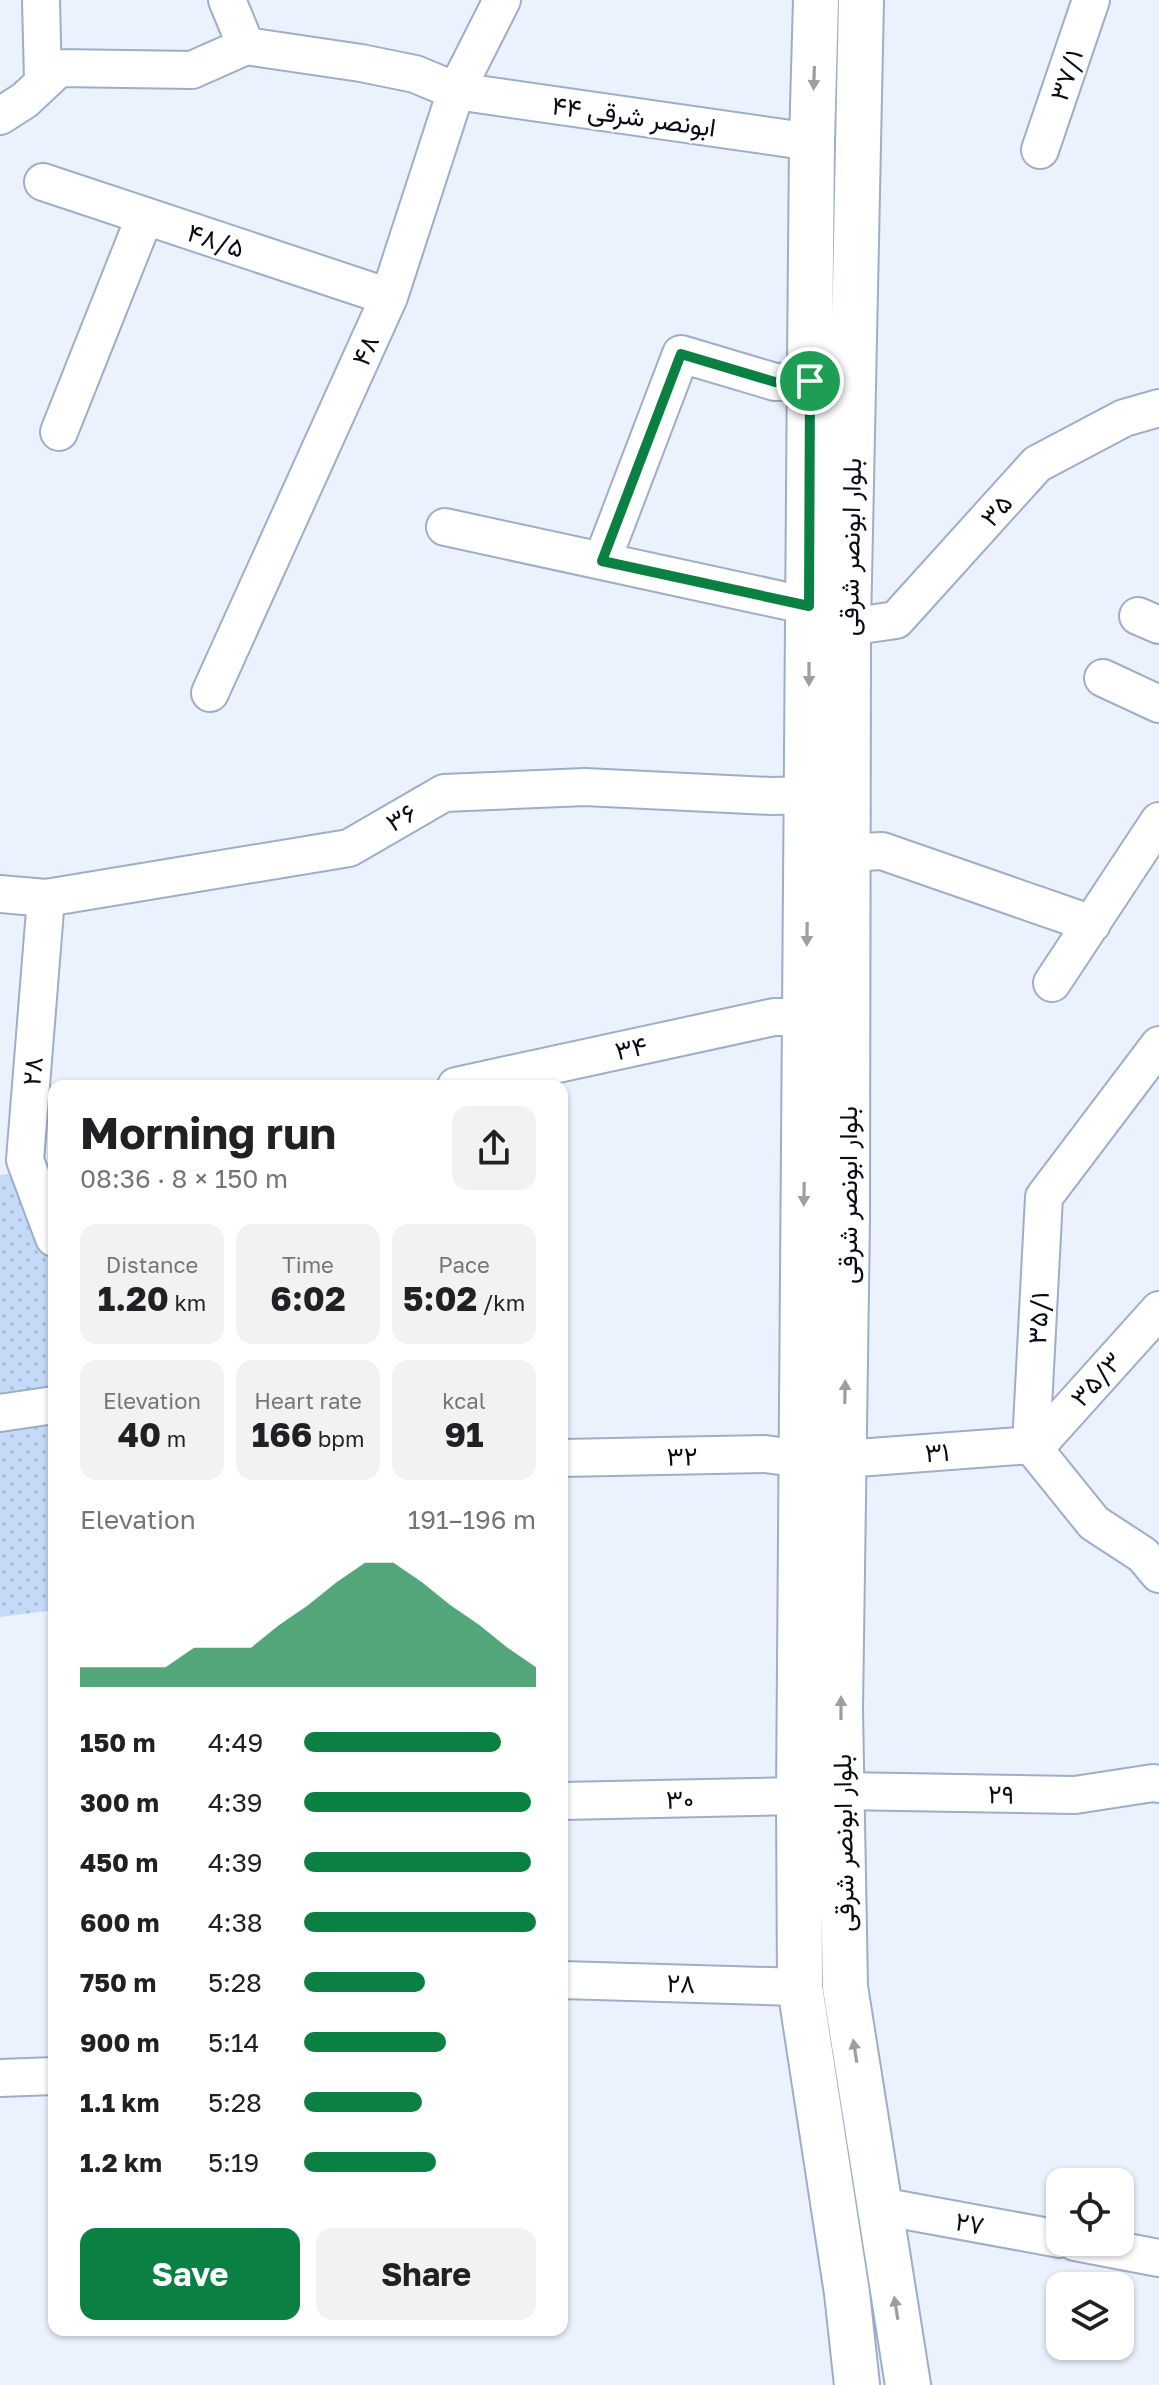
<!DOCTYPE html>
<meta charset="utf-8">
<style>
body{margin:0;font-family:"Golos Text",Vazirmatn,sans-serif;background:#f2f2f2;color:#202124;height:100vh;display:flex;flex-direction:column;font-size:30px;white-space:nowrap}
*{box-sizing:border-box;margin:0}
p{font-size:26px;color:#757577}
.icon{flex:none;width:44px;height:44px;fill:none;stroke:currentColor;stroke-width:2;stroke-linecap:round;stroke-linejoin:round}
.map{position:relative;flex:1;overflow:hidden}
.drawer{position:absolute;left:48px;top:1080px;width:520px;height:1256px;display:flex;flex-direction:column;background:#fff;border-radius:16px;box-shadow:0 2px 6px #0004}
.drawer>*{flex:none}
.controls{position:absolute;left:1046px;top:2168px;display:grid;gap:16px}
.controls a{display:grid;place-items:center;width:88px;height:88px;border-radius:16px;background:#fff;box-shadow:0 2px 6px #0004;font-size:40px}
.pin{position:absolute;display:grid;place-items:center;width:68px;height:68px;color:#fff;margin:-34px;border:4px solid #fff;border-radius:50%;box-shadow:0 2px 8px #0007}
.round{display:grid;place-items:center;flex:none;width:84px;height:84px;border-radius:16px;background:#f2f2f2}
.headline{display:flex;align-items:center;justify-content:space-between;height:136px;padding:0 32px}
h1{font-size:44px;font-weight:700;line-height:60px}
.figures{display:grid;grid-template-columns:repeat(3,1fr);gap:12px;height:136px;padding:8px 32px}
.figures div{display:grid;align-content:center;border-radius:16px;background:#f2f2f2;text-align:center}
.figures b{font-size:34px;font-weight:700}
.figures small{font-size:22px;font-weight:400}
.figures p{font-size:22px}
.chart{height:224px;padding:16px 32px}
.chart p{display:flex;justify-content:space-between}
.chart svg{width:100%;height:144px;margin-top:8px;fill:#0b8043;opacity:.7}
.button{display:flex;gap:16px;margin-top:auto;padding:16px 32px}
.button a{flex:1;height:92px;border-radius:16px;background:#0b8043;color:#fff;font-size:32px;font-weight:700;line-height:92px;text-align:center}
.button a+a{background:#f2f2f2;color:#202124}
ul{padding:0 32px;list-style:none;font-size:26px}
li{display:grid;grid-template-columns:128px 96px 1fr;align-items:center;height:60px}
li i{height:20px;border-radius:10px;background:#0b8043}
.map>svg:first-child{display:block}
.garden{fill:url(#garden-dots)}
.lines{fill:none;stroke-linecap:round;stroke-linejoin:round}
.minor-casing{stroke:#9caec9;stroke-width:40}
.major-casing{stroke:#9caec9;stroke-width:48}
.minor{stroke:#fff;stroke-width:36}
.major{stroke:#fff;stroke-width:44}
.oneway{fill:#9c9ea1}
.route-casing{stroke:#fff;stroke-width:16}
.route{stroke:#0b8043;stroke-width:10}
.labels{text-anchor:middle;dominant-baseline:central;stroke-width:6;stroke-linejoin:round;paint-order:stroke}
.street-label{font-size:26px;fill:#070c15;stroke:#fff}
</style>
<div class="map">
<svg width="1159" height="2385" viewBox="0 0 1159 2385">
<defs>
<pattern id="garden-dots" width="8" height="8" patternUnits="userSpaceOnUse" patternTransform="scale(2)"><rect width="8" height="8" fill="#c5d9f8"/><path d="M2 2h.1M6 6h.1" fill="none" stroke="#a8b9d4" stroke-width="1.8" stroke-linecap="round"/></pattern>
</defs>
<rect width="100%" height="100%" fill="#ebf2fe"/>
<path class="garden" d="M29,1171L54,1247V1610L0,1617V1175Z"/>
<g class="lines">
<g class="minor-casing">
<path id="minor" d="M41,0L43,81
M227,0L246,46L361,63L415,74L456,91L812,142
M0,116L25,100L59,68L192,70L246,46
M1040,150L1091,0
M43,182L389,297
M59,432L145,216
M445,527L809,606
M602,561L681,354L775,382L810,381
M1138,616L1159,625
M848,627L896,620L1037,464L1124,418L1159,408
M1103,678L1159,704
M210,693L389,297L456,91L502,0
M848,853L882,851L1092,924
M0,894L46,898L349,848L444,793L585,787L771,796L808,795
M46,898L25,1160L54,1238
M1052,983L1159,821
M1159,1045L1044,1197L1031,1445L1094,1523L1143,1555L1159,1574
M456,1086L774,1017H806
M0,1413L54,1405
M562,1458L765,1454L802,1459
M844,1459L1031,1445L1044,1438L1159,1310
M842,1791L1075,1795L1153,1783L1159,1784
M562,1801L799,1796
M562,1980L800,1987
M0,2078L54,2076
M880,2206L1060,2239
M1075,2242L1159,2258"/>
</g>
<g class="major-casing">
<path id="major" d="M816,0L812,142L810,363L799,1796L800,1987L847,2293L857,2385
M861,0L848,627L847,1218L840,1710L845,1987L908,2385"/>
</g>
<use href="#minor" class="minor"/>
<use href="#major" class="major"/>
</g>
<defs><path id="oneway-solid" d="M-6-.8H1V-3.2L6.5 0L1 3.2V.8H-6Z" transform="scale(2)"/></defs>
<g class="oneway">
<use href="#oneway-solid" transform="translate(814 78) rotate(92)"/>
<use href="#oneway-solid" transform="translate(809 674) rotate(90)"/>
<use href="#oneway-solid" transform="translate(807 934) rotate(91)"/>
<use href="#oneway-solid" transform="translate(804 1194) rotate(91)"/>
<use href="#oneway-solid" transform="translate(845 1392) rotate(-89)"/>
<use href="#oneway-solid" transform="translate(841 1708) rotate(-90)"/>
<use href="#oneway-solid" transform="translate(855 2051) rotate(-99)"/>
<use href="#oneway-solid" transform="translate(896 2308) rotate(-99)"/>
</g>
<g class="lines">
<g class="route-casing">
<path id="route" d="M681,354L775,382L810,381L809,606L602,561Z"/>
</g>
<use href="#route" class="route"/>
</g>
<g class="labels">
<g class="street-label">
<text transform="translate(1066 75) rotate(-71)">۳۷/۱</text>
<text transform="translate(634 116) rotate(8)">ابونصر شرقی ۴۴</text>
<text transform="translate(216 240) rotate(18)">۴۸/۵</text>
<text transform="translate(365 350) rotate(-66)">۴۸</text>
<text transform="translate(996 510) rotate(-48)">۳۵</text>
<text transform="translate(850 547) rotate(-89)">بلوار ابونصر شرقی</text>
<text transform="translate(401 817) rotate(-30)">۳۶</text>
<text transform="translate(631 1048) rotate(-12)">۳۴</text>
<text transform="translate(32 1071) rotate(-85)">۲۸</text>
<text transform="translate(847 1195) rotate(-90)">بلوار ابونصر شرقی</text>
<text transform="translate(1038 1318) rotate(-87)">۳۵/۱</text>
<text transform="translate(1096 1379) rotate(-48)">۳۵/۳</text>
<text transform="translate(937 1452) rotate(-4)">۳۱</text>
<text transform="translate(682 1456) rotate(-1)">۳۲</text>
<text transform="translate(1001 1794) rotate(1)">۲۹</text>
<text transform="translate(680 1799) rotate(-1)">۳۰</text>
<text transform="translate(843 1843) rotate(-91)">بلوار ابونصر شرقی</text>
<text transform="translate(681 1983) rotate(2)">۲۸</text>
<text transform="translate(970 2223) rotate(10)">۲۷</text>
</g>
</g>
</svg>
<div class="controls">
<a><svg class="icon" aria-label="locate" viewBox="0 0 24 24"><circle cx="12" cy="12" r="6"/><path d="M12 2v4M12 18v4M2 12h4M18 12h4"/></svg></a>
<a><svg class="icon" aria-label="layers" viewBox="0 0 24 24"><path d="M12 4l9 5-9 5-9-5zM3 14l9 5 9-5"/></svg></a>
</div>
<div class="pin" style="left:810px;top:381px;background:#1e9e55"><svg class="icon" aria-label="arrive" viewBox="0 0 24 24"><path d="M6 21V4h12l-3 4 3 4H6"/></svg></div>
<section class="drawer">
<div class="headline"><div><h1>Morning run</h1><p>08:36 · 8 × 150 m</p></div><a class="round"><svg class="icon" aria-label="share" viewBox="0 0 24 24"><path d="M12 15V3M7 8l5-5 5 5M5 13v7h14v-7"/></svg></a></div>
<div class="figures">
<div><p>Distance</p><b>1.20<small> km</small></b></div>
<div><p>Time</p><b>6:02</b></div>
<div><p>Pace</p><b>5:02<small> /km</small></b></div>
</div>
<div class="figures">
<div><p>Elevation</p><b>40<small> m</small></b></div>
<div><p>Heart rate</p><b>166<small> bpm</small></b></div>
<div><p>kcal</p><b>91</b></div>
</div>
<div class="chart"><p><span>Elevation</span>191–196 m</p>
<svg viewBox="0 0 160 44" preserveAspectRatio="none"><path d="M0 44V38L10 38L20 38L30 38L40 32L50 32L60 32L70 25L80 19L90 12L100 6L110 6L120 12L130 19L140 25L150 32L160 38V44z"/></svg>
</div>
<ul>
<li><b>150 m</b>4:49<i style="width:85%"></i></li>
<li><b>300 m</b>4:39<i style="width:98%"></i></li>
<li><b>450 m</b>4:39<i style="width:98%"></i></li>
<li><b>600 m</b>4:38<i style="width:100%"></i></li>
<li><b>750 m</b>5:28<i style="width:52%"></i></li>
<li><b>900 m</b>5:14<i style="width:61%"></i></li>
<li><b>1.1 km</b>5:28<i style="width:51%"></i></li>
<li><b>1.2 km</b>5:19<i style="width:57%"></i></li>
</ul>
<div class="button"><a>Save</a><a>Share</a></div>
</section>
</div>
